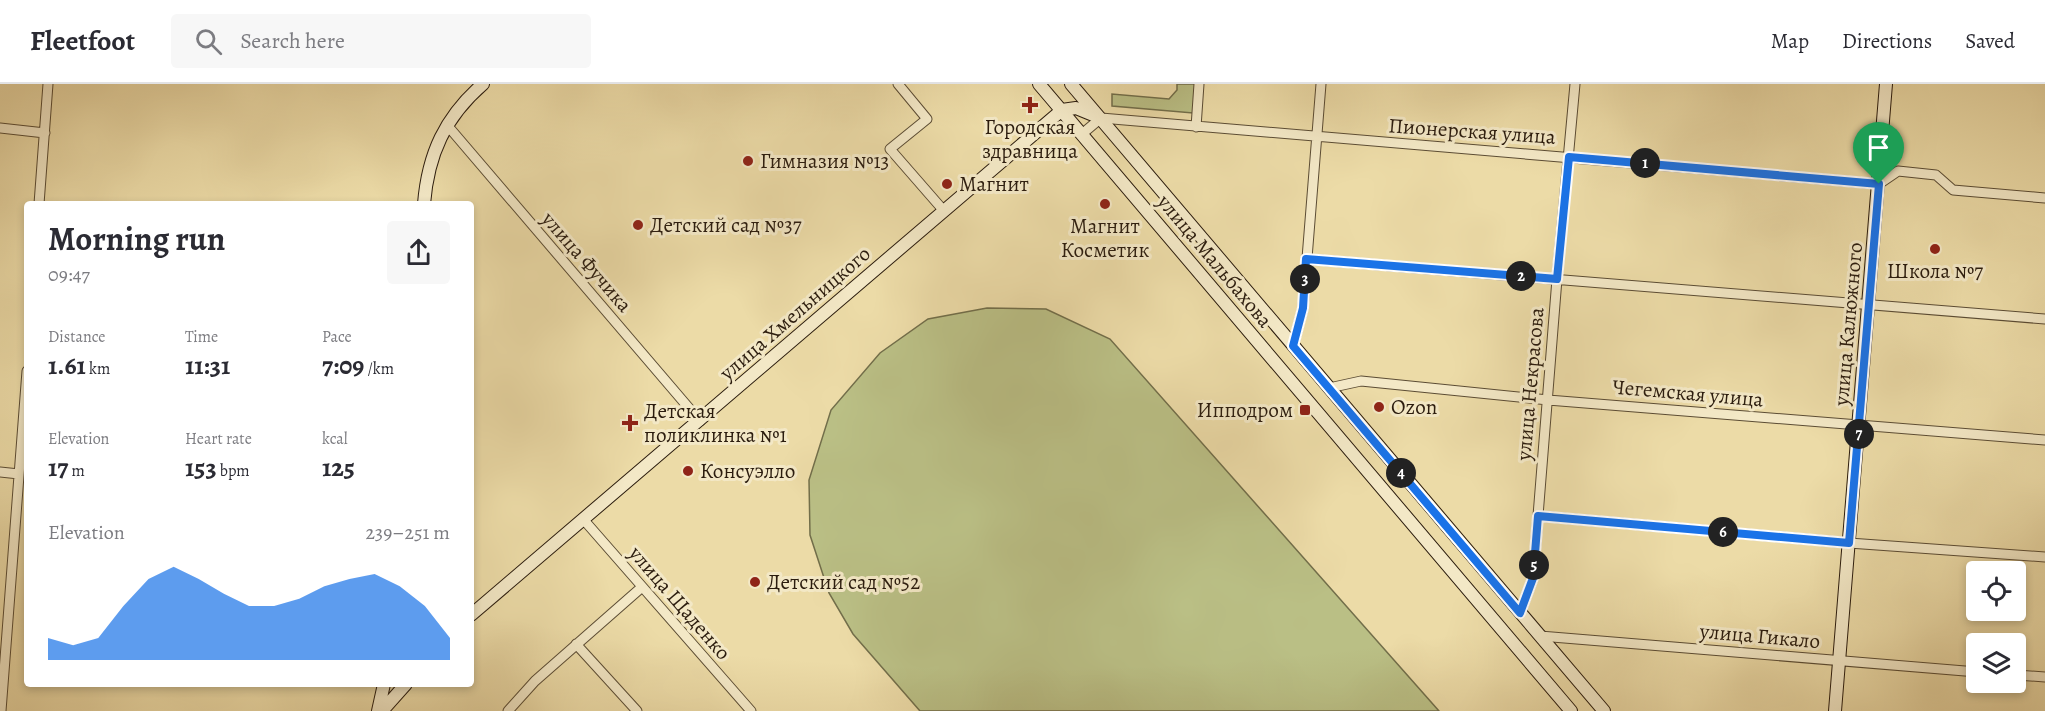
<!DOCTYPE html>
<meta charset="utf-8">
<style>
body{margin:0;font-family:Alegreya,serif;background:#f7f7f7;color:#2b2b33;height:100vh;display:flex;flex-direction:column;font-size:22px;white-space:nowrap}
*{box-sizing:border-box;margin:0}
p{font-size:20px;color:#7c7c81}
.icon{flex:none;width:33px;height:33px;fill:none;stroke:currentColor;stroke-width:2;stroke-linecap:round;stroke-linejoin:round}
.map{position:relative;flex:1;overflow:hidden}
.side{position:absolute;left:24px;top:117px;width:450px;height:486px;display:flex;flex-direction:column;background:#fff;border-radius:6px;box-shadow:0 3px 9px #0003}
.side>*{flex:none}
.buttons{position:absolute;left:1966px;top:477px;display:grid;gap:12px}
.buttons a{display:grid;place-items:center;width:60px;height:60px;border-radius:6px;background:#fff;box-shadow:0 3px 9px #0003;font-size:30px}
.pin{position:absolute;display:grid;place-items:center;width:51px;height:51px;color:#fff;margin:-62px -26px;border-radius:50% 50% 50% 0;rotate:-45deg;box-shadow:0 0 6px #0007}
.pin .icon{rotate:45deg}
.km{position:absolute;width:30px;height:30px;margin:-15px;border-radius:50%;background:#222;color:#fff;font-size:16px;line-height:30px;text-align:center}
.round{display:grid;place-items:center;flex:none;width:63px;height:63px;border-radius:6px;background:#f7f7f7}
.head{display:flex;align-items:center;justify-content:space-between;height:102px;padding:0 24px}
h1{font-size:33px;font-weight:700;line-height:45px}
.stats{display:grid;grid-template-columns:repeat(3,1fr);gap:9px;height:102px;padding:6px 24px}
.stats div{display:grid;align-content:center}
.stats b{font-size:26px;font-weight:700}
.stats small{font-size:16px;font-weight:400}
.stats p{font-size:16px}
.chart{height:168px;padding:12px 24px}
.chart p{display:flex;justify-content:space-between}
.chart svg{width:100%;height:108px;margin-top:6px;fill:#1a73e8;opacity:.7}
header{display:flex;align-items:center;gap:36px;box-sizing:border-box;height:84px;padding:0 30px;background:#fff;border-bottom:2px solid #e1e1e2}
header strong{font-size:28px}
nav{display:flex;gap:33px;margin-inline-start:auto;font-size:21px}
.search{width:420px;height:54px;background:#f7f7f7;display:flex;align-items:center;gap:15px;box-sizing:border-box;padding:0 21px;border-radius:6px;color:#7c7c81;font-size:22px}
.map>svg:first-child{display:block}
.green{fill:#babf85;stroke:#726e4a;stroke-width:1.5}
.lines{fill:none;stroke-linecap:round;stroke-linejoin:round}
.street-casing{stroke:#5b4c34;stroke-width:11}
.secondary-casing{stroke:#2b1c0e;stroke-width:14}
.street{stroke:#f3e8c6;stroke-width:9}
.secondary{stroke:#f3e8c6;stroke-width:12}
.route-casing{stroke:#fff;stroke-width:12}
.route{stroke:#1a73e8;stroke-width:8}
.poi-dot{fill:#8f2418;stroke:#f3e8c6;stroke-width:2}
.labels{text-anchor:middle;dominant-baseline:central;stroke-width:6;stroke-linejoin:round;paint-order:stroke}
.poi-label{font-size:21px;fill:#2b1c0e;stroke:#f3e8c6;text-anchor:start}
.street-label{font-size:21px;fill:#2b1c0e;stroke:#f3e8c6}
</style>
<header>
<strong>Fleetfoot</strong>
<div class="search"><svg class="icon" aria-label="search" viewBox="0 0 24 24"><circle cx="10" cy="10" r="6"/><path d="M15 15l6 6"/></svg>Search here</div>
<nav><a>Map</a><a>Directions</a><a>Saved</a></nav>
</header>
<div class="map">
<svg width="2045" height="627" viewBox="0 0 2045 627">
<rect width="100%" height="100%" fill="#ecdba7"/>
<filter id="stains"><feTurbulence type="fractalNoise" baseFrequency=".00333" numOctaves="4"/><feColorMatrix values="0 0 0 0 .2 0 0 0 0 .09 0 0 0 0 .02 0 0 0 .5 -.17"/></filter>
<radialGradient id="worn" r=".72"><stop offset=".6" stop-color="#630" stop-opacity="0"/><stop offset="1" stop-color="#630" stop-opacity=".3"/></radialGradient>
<path class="green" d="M1177,0H1195L1193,29L1112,22V10L1169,15L1177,6Z
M987,224L1046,225L1110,255L1439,627H920L853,550L829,509L810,451L809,396L831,326L880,269L928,235Z"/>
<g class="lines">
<g class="street-casing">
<path id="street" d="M898,0L927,35L890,65L944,127
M447,41L700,337
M1196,43L1199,0
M0,44L45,49
M1082,50L1101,34L1879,100L1898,87L1936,91L1953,106L2045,114
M39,120L48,0
M1306,175L2045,235
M1293,262L1303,224L1321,0
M1329,304L1361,297L1548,316L2045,356
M0,388L19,390
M1538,432L1849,459L2045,473
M583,435L751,627
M1520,529L1533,494L1557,195L1575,0
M1540,552L1977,588
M576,560L637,627
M2016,591L2045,593
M1,627L27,287
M508,627L535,597L642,503"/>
</g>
<g class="secondary-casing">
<path id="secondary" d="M1039,0L1571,627
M1071,0L1604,627
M1062,26L1076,24L1098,33
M424,120C428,70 445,33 483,0
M471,531L1062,26
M378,627L384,600
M382,627L406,600
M1835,627L1886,0"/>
</g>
<use href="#street" class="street"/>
<use href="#secondary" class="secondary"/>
</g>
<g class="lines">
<g class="route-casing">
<path id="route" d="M1569,73L1879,100L1849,459L1538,432L1533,494L1520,529L1293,262L1303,224L1306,175L1557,195Z"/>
</g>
<use href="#route" class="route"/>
</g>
<g class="poi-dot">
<path d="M1027 12h6v6h6v6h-6v6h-6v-6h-6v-6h6z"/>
<circle cx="748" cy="77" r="6"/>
<circle cx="947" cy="100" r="6"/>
<circle cx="1105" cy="120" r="6"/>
<circle cx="638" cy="141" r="6"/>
<circle cx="1935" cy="165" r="6"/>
<circle cx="1379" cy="323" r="6"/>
<rect x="1299" y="320" width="12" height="12" rx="3"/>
<path d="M627 330h6v6h6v6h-6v6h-6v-6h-6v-6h6z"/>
<circle cx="688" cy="387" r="6"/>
<circle cx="755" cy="498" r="6"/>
</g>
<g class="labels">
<g class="poi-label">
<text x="1030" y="43" text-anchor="middle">Городская<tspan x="1030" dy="24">здравница</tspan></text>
<text x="760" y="77">Гимназия №13</text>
<text x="959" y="100">Магнит</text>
<text x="650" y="141">Детский сад №37</text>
<text x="1105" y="142" text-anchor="middle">Магнит<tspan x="1105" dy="24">Косметик</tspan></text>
<text x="1935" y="187" text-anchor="middle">Школа №7</text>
<text x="1391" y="323">Ozon</text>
<text x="1293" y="326" text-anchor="end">Ипподром</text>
<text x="644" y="327">Детская<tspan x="644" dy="24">поликлинка №1</tspan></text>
<text x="700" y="387">Консуэлло</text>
<text x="767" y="498">Детский сад №52</text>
</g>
<g class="street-label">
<text transform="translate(1472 47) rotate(4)">Пионерская улица</text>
<text transform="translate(1215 177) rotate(50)">улица Мальбахова</text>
<text transform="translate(587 178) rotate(49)">улица Фучика</text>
<text transform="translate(795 229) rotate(-41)">улица Хмельницкого</text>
<text transform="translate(1848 240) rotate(-85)">улица Калюжного</text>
<text transform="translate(1530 300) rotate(-85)">улица Некрасова</text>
<text transform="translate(1688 309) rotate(5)">Чегемская улица</text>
<text transform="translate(680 519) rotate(49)">улица Щаденко</text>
<text transform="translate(1760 552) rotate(5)">улица Гикало</text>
</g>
</g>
<rect width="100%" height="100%" filter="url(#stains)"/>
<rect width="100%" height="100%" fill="url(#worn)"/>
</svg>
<div class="buttons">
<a><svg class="icon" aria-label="locate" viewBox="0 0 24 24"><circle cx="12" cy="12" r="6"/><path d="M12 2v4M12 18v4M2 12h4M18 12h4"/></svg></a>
<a><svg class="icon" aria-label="layers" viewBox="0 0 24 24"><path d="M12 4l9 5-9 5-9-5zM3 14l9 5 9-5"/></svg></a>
</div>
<div class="pin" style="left:1879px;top:100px;background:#1e9e55"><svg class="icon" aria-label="arrive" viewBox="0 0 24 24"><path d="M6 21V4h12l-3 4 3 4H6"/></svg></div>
<b class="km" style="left:1645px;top:79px">1</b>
<b class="km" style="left:1521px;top:192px">2</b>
<b class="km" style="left:1305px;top:195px">3</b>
<b class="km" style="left:1401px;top:389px">4</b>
<b class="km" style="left:1534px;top:481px">5</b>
<b class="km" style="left:1723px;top:448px">6</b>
<b class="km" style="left:1859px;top:350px">7</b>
<section class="side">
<div class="head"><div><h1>Morning run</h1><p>09:47</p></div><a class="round"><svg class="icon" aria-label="share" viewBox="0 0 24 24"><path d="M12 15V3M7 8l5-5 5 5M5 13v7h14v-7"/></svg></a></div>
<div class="stats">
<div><p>Distance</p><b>1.61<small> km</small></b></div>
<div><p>Time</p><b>11:31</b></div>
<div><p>Pace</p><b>7:09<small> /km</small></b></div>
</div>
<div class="stats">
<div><p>Elevation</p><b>17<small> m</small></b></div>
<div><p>Heart rate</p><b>153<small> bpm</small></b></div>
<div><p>kcal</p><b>125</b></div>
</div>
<div class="chart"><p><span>Elevation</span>239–251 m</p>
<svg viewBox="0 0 160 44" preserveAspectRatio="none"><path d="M0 44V35L10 38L20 35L30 22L40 11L50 6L60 11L70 17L80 22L90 22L100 19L110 14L120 11L130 9L140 14L150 22L160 35V44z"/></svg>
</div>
</section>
</div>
